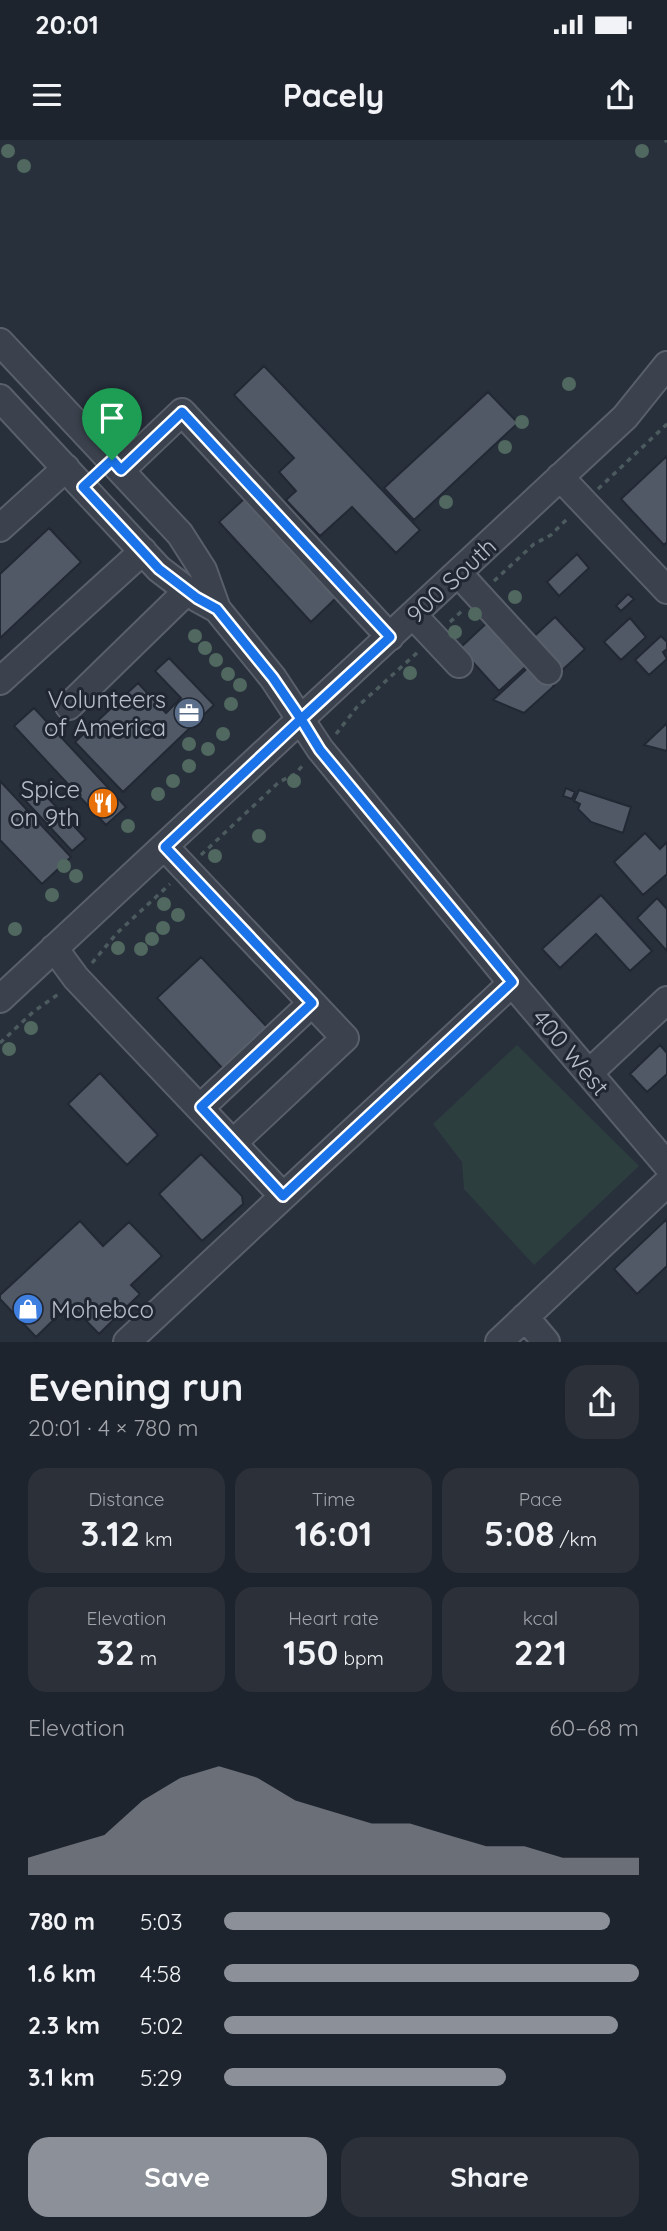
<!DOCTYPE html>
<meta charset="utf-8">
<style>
body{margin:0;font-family:Quicksand,sans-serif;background:#2b3039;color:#f1f3f6;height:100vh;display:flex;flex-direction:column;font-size:26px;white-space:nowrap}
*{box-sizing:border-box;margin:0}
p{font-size:23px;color:#a1a4aa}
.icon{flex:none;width:38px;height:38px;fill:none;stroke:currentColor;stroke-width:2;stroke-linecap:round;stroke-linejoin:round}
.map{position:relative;height:1202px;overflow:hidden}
.details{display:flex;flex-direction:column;background:#1e242d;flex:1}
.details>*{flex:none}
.pin{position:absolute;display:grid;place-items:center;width:60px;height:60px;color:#fff;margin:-72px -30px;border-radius:50% 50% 50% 0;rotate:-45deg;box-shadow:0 0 7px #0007}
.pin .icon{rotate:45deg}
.round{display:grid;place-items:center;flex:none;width:74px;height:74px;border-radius:21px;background:#2b3039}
.summary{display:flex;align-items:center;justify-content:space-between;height:119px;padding:0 28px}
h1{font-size:38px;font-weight:700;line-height:52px}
.figures{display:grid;grid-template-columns:repeat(3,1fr);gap:10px;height:119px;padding:7px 28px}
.figures div{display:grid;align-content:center;border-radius:18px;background:#2b3039;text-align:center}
.figures b{font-size:35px;font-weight:700}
.figures small{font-size:19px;font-weight:400}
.figures p{font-size:19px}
.chart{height:196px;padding:14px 28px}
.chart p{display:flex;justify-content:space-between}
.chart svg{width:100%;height:126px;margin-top:7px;fill:#8c9099;opacity:.7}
.action{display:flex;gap:14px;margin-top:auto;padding:14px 28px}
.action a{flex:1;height:80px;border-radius:21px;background:#8c9099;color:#fff;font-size:28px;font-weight:700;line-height:80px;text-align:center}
.action a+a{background:#2b3039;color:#f1f3f6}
ul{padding:0 28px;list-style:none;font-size:23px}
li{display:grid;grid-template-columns:112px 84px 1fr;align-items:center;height:52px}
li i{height:18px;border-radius:9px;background:#8c9099}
.status{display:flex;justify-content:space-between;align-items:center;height:49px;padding:0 35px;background:#1e242d;direction:ltr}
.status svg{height:19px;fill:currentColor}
header{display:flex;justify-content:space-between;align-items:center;height:91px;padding:0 28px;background:#1e242d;font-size:32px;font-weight:700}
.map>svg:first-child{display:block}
.green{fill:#2d3e3f}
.building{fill:#515967;stroke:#222934;stroke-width:2}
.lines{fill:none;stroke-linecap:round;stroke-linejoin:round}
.minor-casing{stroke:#59606b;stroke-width:30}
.path{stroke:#4c5b5e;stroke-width:3.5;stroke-dasharray:5 5;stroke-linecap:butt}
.minor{stroke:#3b424d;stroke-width:26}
.tree{fill:#50685f}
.route-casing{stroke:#fff;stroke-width:14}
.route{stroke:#1a73e8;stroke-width:9}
.labels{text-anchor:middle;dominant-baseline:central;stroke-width:6;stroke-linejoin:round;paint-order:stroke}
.street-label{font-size:24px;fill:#b7bdc8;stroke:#202732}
.poi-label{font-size:24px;fill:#b7bdc8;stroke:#202732;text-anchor:end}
</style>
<div class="status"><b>20:01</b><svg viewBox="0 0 49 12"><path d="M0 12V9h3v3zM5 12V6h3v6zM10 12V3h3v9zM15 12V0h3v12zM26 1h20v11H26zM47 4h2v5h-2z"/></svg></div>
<header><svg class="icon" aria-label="menu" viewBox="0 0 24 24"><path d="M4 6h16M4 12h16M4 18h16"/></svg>Pacely<svg class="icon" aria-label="share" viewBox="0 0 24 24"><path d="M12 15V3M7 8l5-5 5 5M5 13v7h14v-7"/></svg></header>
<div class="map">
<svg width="667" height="1202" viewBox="0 0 667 1202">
<rect width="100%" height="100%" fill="#28303c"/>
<path class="green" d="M517,905L639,1026L534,1125L464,1049L462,1022L433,984Z"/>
<path class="building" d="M264,226L420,390L396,413L352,367L320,396L286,360L296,351L279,332L294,318L234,255Z
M488,252L518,283L414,380L384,348Z
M667,316V402L664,405L621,359Z
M244,359L336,458L311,482L219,382Z
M49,388L81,422L0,498V434Z
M577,414L589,428L559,456L547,442Z
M628,454L634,459L621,471L616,466Z
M555,477L585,509L558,534L528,502Z
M492,478L532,521L499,551L460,508Z
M630,478L646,497L621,520L604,502Z
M661,496L667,502V509L663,512L667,519L649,535L635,520Z
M169,518L214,565L123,652L75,602L138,543L166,573L181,558L155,531Z
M533,523L554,546L524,573L493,560Z
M34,568L126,667L106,685L14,586Z
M667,583V611L644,605Z
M0,641L71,717L42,744L0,700Z
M35,644L86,699L72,711L22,657Z
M566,648L575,652L572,659L563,656Z
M579,650L631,667L623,693L591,682L578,669L580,664L574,661Z
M645,693L660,709L667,702V734L643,755L614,722Z
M601,755L652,811L630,831L596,794L560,828L542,809Z
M657,758L667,769V811L637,778Z
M201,817L269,889L225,931L157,858Z
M660,905L667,913V934L647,952L630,934Z
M100,933L158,995L127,1025L68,964Z
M201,1014L242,1056L243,1064L202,1101L159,1054Z
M667,1079V1126L637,1154L614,1129Z
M80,1081L103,1106L129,1082L162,1116L131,1145L140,1154L99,1194L70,1164L36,1197L0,1159V1155Z"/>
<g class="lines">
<g class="minor-casing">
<path id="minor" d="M0,202L180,394L203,430L217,469
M0,258L159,429L197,458L217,469L273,538L320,609L512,843L667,1025
M121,330L182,272L390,497
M560,337L667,450
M0,388L66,328
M458,433L548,531
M413,475L459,524
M0,541L143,411
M69,566L187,451
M165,707L345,898L233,1003
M54,808L76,838L283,1056
M0,859L625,277L667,225
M589,933L667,860
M201,967L312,863
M525,1177L546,1202
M127,1202L512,843
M499,1202L667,1043"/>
</g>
<path class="path" d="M665,0L667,2
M598,349L667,284
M494,441L534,404L551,395L568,378
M450,482L463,470
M336,594L357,567L419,511
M201,715L279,642L295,634L305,623
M92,823L117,793L170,744
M0,903L33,872L60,853"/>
<use href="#minor" class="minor"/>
</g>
<g class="tree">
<circle cx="8" cy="11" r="7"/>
<circle cx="642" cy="11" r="7"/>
<circle cx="24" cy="26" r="7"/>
<circle cx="569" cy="244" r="7"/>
<circle cx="522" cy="282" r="7"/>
<circle cx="505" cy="307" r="7"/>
<circle cx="446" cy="362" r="7"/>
<circle cx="515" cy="457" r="7"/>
<circle cx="475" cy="474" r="7"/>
<circle cx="455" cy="492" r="7"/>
<circle cx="195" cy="496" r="7"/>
<circle cx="205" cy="508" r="7"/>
<circle cx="216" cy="520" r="7"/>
<circle cx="410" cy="533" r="7"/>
<circle cx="228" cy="534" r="7"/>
<circle cx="240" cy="545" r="7"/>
<circle cx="231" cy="564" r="7"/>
<circle cx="223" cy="594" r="7"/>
<circle cx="189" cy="604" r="7"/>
<circle cx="208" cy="609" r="7"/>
<circle cx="189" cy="626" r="7"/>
<circle cx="173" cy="641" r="7"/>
<circle cx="294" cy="641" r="7"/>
<circle cx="158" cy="654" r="7"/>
<circle cx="128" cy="686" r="7"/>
<circle cx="259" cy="696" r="7"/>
<circle cx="215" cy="716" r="7"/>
<circle cx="64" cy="726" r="7"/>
<circle cx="76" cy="736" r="7"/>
<circle cx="52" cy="755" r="7"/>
<circle cx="164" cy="764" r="7"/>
<circle cx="178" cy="775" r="7"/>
<circle cx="163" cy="788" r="7"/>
<circle cx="15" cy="789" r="7"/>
<circle cx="152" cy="799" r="7"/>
<circle cx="118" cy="808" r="7"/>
<circle cx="141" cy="809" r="7"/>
<circle cx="31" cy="888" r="7"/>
<circle cx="9" cy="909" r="7"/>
</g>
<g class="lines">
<g class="route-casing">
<path id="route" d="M112,320L83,347L159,429L197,458L217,469L273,538L301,579L165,707L312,863L201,967L283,1056L512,842L320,610L301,579L390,497L182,272L121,330L112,320"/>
</g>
<use href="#route" class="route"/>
</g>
<defs>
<g id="office-disc" transform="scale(1.575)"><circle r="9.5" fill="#5c6f8a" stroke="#202732"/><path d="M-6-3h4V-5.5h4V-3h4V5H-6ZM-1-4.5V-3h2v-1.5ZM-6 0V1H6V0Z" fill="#fff"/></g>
<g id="restaurant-disc" transform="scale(1.575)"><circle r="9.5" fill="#e8710a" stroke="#202732"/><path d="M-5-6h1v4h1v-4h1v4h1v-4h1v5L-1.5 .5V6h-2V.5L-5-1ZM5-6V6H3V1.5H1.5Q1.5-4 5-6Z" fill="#fff"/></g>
<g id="shop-disc" transform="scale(1.575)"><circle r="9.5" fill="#3f7fe0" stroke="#202732"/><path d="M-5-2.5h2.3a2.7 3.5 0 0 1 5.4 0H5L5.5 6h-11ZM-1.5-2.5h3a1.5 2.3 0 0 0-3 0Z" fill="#fff"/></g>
</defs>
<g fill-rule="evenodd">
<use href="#office-disc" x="189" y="573"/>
<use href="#restaurant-disc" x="103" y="663"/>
<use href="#shop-disc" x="28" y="1169"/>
</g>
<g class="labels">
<g class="street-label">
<text transform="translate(451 440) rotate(-43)">900 South</text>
<text transform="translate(571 912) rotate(50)">400 West</text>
</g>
<g class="poi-label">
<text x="166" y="559">Volunteers<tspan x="166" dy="28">of America</tspan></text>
<text x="80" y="649">Spice<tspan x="80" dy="28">on 9th</tspan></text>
<text x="51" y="1169" text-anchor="start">Mohebco</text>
</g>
</g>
</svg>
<div class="pin" style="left:112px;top:320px;background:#1e9e55"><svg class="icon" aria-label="arrive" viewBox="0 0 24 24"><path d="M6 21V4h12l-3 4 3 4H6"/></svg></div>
</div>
<section class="details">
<div class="summary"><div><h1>Evening run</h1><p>20:01 · 4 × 780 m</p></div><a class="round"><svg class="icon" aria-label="share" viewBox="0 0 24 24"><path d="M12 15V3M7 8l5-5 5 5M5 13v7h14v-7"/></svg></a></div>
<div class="figures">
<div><p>Distance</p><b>3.12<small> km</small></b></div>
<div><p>Time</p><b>16:01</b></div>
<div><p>Pace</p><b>5:08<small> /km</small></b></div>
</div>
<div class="figures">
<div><p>Elevation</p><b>32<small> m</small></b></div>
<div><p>Heart rate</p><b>150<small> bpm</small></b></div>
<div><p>kcal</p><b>221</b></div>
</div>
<div class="chart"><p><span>Elevation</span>60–68 m</p>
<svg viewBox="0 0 160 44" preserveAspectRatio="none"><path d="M0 44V38L10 34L20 30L30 18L40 10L50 6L60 10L70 18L80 22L90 26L100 26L110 30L120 34L130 34L140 38L150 38L160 38V44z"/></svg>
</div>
<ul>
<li><b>780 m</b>5:03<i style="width:93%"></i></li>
<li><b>1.6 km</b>4:58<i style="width:100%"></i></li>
<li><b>2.3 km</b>5:02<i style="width:95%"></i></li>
<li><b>3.1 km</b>5:29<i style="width:68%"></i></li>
</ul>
<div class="action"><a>Save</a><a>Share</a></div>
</section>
